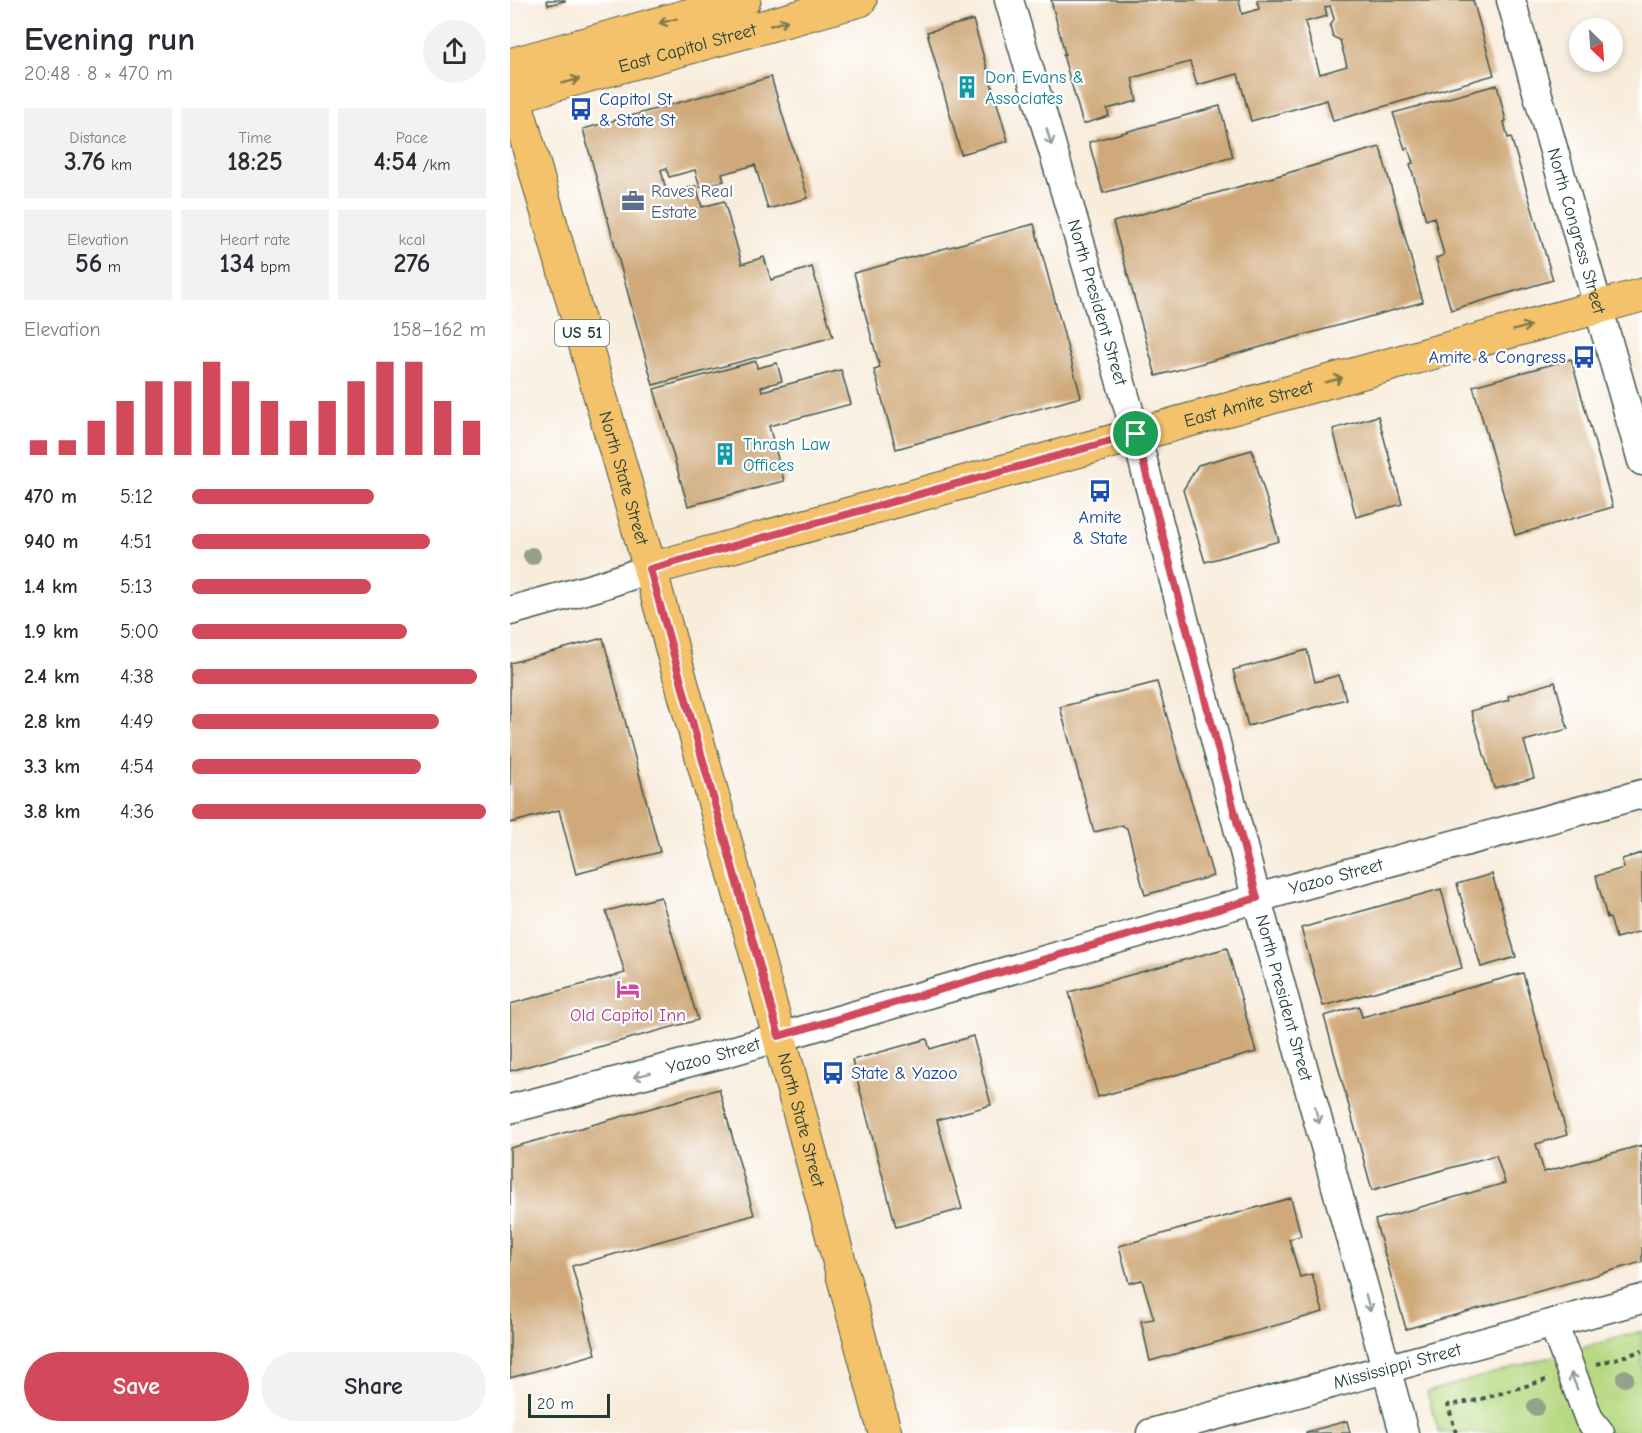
<!DOCTYPE html>
<meta charset="utf-8">
<style>
body{margin:0;font-family:"Comic Neue",sans-serif;background:#f2f2f3;color:#2b2b33;height:100vh;display:flex;flex-direction:column;font-size:22px;white-space:nowrap}
*{box-sizing:border-box;margin:0}
p{font-size:20px;color:#7c7c81}
.icon{flex:none;width:33px;height:33px;fill:none;stroke:currentColor;stroke-width:2;stroke-linecap:round;stroke-linejoin:round}
.map{position:relative;flex:1;overflow:hidden}
.drawer{display:flex;flex-direction:column;background:#fff;width:510px}
.drawer>*{flex:none}
.needle{width:39px;rotate:155deg}
.buttons{position:absolute;left:1059px;top:18px;display:grid;gap:12px}
.buttons a{display:grid;place-items:center;width:54px;height:54px;border-radius:50%;background:#fff;box-shadow:0 3px 9px #0003;font-size:30px}
.scale{position:absolute;left:18px;bottom:15px;width:82px;box-sizing:border-box;padding-left:6px;border:3px solid #1f3d34;border-top:0;font-size:16px;line-height:21px;white-space:nowrap;color:#1f3d34;-webkit-text-stroke:4px #fff;paint-order:stroke}
.pin{position:absolute;display:grid;place-items:center;width:51px;height:51px;color:#fff;margin:-26px;border:3px solid #fff;border-radius:50%;box-shadow:0 2px 6px #0007}
.round{display:grid;place-items:center;flex:none;width:63px;height:63px;border-radius:32px;background:#f2f2f3}
.overview{display:flex;align-items:center;justify-content:space-between;height:102px;padding:0 24px}
h1{font-size:33px;font-weight:700;line-height:45px}
.metrics{display:grid;grid-template-columns:repeat(3,1fr);gap:9px;height:102px;padding:6px 24px}
.metrics div{display:grid;align-content:center;border-radius:0px;background:#f2f2f3;text-align:center}
.metrics b{font-size:26px;font-weight:700}
.metrics small{font-size:16px;font-weight:400}
.metrics p{font-size:16px}
.chart{height:168px;padding:12px 24px}
.chart p{display:flex;justify-content:space-between}
.chart svg{width:100%;height:108px;margin-top:6px;stroke:#d1495b;stroke-width:6}
.button{display:flex;gap:12px;margin-top:auto;padding:12px 24px}
.button a{flex:1;height:69px;border-radius:36px;background:#d1495b;color:#fff;font-size:24px;font-weight:700;line-height:69px;text-align:center}
.button a+a{background:#f2f2f3;color:#2b2b33}
ul{padding:0 24px;list-style:none;font-size:20px}
li{display:grid;grid-template-columns:96px 72px 1fr;align-items:center;height:45px}
li i{height:15px;border-radius:8px;background:#d1495b}
main{display:flex;flex:1;min-height:0}
.map>svg:first-child{display:block}
.green{fill:#b5d880;stroke:#6a8a5a;stroke-width:1.5}
.building{fill:#cfa979;fill-rule:evenodd}
.lines{fill:none;stroke-linecap:round;stroke-linejoin:round}
.minor-casing{stroke:#40574d;stroke-width:31}
.major-casing{stroke:#40574d;stroke-width:35}
.path{stroke:#40574d;stroke-width:4;stroke-dasharray:4.5 4.5;stroke-linecap:butt}
.minor{stroke:#fff;stroke-width:28}
.major{stroke:#f3c26a;stroke-width:33}
.tree{fill:#95a18a}
.oneway{stroke:#7e794c}
.oneway2{stroke:#8f9e9a}
.route-casing{stroke:#fff;stroke-width:12}
.route{stroke:#d1495b;stroke-width:8}
.labels{text-anchor:middle;dominant-baseline:central;stroke-width:4.5;stroke-linejoin:round;paint-order:stroke}
.shield{fill:#fff;stroke:#627771;stroke-width:1.5}
.shield-label{font-size:16px;font-weight:bold;fill:#1f3d34}
.street-label{font-size:18px;fill:#1f3d34;stroke:#fff}
.culture-label{font-size:18px;fill:#0d838f;stroke:#fff;text-anchor:start}
.transit-label{font-size:18px;fill:#164399;stroke:#fff;text-anchor:start}
.service-label{font-size:18px;fill:#4e5e75;stroke:#fff;text-anchor:start}
.hotel-label{font-size:18px;fill:#b23c85;stroke:#fff}
</style>
<main>
<section class="drawer">
<div class="overview"><div><h1>Evening run</h1><p>20:48 · 8 × 470 m</p></div><a class="round"><svg class="icon" aria-label="share" viewBox="0 0 24 24"><path d="M12 15V3M7 8l5-5 5 5M5 13v7h14v-7"/></svg></a></div>
<div class="metrics">
<div><p>Distance</p><b>3.76<small> km</small></b></div>
<div><p>Time</p><b>18:25</b></div>
<div><p>Pace</p><b>4:54<small> /km</small></b></div>
</div>
<div class="metrics">
<div><p>Elevation</p><b>56<small> m</small></b></div>
<div><p>Heart rate</p><b>134<small> bpm</small></b></div>
<div><p>kcal</p><b>276</b></div>
</div>
<div class="chart"><p><span>Elevation</span>158–162 m</p>
<svg viewBox="0 0 160 44" preserveAspectRatio="none"><path d="M5 44V38M15 44V38M25 44V30M35 44V22M45 44V14M55 44V14M65 44V6M75 44V14M85 44V22M95 44V30M105 44V22M115 44V14M125 44V6M135 44V6M145 44V22M155 44V30"/></svg>
</div>
<ul>
<li><b>470 m</b>5:12<i style="width:62%"></i></li>
<li><b>940 m</b>4:51<i style="width:81%"></i></li>
<li><b>1.4 km</b>5:13<i style="width:61%"></i></li>
<li><b>1.9 km</b>5:00<i style="width:73%"></i></li>
<li><b>2.4 km</b>4:38<i style="width:97%"></i></li>
<li><b>2.8 km</b>4:49<i style="width:84%"></i></li>
<li><b>3.3 km</b>4:54<i style="width:78%"></i></li>
<li><b>3.8 km</b>4:36<i style="width:100%"></i></li>
</ul>
<div class="button"><a>Save</a><a>Share</a></div>
</section>
<div class="map">
<svg width="1132" height="1433" viewBox="0 0 1132 1433">
<rect width="100%" height="100%" fill="#fff"/>
<filter id="ink" filterUnits="userSpaceOnUse"><feTurbulence type="fractalNoise" baseFrequency=".0167" numOctaves="2"/><feDisplacementMap in="SourceGraphic" scale="12" xChannelSelector="R" yChannelSelector="G"/><feConvolveMatrix kernelMatrix="1 2 1 2 8 2 1 2 1" color-interpolation-filters="sRGB"/></filter>
<filter id="wash" filterUnits="userSpaceOnUse"><feTurbulence type="fractalNoise" baseFrequency=".008" numOctaves="4" result="noise"/><feDisplacementMap in="SourceGraphic" scale="24" xChannelSelector="R" yChannelSelector="G"/><feGaussianBlur stdDeviation="1.35" result="paint"/><feColorMatrix in="noise" values="0 0 0 0 0 0 0 0 0 0 0 0 0 0 0 0 0 1.4 0 .05"/><feComposite in="paint" operator="in"/></filter>
<g filter="url(#wash)">
<rect width="100%" height="100%" fill="#f8ecdb"/>
<path class="green" d="M1132,1331V1433H929L917,1392Z"/>
<g id="blocks">
<path class="building" d="M37,0H55V1L38,5Z
M541,0H729L732,14L749,9L747,0H963L984,75L823,121L817,100L741,121L728,74L687,85L680,62L622,78L627,101L597,109L599,116L573,124L553,55L555,54ZM820,6L824,19L820,26L823,37L830,40L837,66L810,74L795,22L817,16L815,7Z
M463,20L498,141L451,154L417,32Z
M261,77L298,198L258,209L245,165L212,174L214,181L190,187L185,170L159,177L156,168L151,170L157,194L186,186L192,207L214,201L232,264L254,257L261,280L302,267L323,337L143,385L73,129Z
M987,85L996,121L994,122L998,138L1001,137L1043,280L941,310L926,258L934,255L924,217L916,220L900,164L903,163L898,148L895,149L883,113Z
M710,106L723,157L593,193L579,142Z
M870,147L913,302L646,376L603,222Z
M524,224L571,397L386,449L364,370L370,368L344,273Z
M1061,359L1103,507L1005,535L963,386Z
M246,361L247,368L267,363L272,381L251,387L252,391L331,370L341,404L259,426L274,481L178,506L144,389Z
M868,416L892,504L846,517L823,429Z
M742,450L769,541L695,562L673,490L688,465Z
M93,638L150,852L66,874L49,810L0,823V663Z
M797,650L805,682L829,675L836,699L738,726L723,670Z
M647,682L703,876L635,895L617,828L614,827L613,825L584,832L550,707Z
M1045,682L1058,729L1014,741L1024,778L984,788L961,711L999,700L998,696Z
M1132,853V931L1106,938L1100,918H1097L1086,876L1114,868L1112,859Z
M982,874L1006,957L971,967L947,884Z
M931,889L952,968L813,1006L791,928Z
M151,897L188,1020L0,1071V1004L115,973L96,911Z
M717,948L746,1052L588,1097L559,992Z
M1013,973L1057,1135L1026,1144L1034,1172L1132,1145V1262L896,1329L865,1220L995,1183L986,1155L862,1190L814,1016L849,1006L852,1017Z
M463,1036L481,1105L427,1120L452,1209L386,1227L342,1060L417,1039L420,1049Z
M209,1089L244,1215L62,1266L86,1354L0,1378V1148Z
M781,1198L791,1236L779,1239L790,1277L802,1274L813,1312L640,1361L631,1321L644,1319L632,1280L619,1283L609,1246Z
M837,1421L840,1433H796V1432Z"/>
</g>
</g>
<g filter="url(#ink)">
<use href="#blocks" fill-opacity="0" stroke="#40574d" stroke-width="1.5"/>
<g class="lines">
<g class="minor-casing">
<g id="minor">
<path id="s1" d="M499,0L626,434L740,874L894,1433"/>
<path id="s2" d="M1001,0L1132,461"/>
<path d="M0,611L86,587L140,569"/>
<path id="s3" d="M0,1109L215,1053L779,889L1132,794"/>
<path d="M1043,1323L1079,1419L1090,1433"/>
<path id="s4" d="M641,1433L1132,1299"/>
</g>
</g>
<g class="major-casing">
<g id="major">
<path d="M0,65L234,0"/>
<path id="s5" d="M0,82L140,569L269,1036L375,1433"/>
<path id="s6" d="M4,96L350,0"/>
<path id="s7" d="M140,569L1132,295"/>
</g>
</g>
<path class="path" d="M1087,1364L1132,1351
M946,1433L938,1405L968,1400L1036,1380"/>
<use href="#minor" class="minor"/>
<use href="#major" class="major"/>
</g>
<g class="tree">
<circle cx="22" cy="556" r="9"/>
<circle cx="1115" cy="1378" r="9"/>
<circle cx="1026" cy="1407" r="9"/>
</g>
<defs><path id="oneway-shaft" d="M-6 0H5M1.5-3L5.5 0L1.5 3" fill="none" stroke-width="1.6" stroke-linecap="round" stroke-linejoin="round" transform="scale(1.5)"/></defs>
<g class="oneway">
<use href="#oneway-shaft" transform="translate(158 21) rotate(165)"/>
<use href="#oneway-shaft" transform="translate(269 23) rotate(-16)"/>
<use href="#oneway-shaft" transform="translate(61 81) rotate(-15)"/>
<use href="#oneway-shaft" transform="translate(1012 328) rotate(-15)"/>
<use href="#oneway-shaft" transform="translate(824 380) rotate(-15)"/>
</g>
<g class="oneway2">
<use href="#oneway-shaft" transform="translate(539 137) rotate(74)"/>
<use href="#oneway-shaft" transform="translate(132 1075) rotate(166)"/>
<use href="#oneway-shaft" transform="translate(807 1115) rotate(75)"/>
<use href="#oneway-shaft" transform="translate(858 1303) rotate(75)"/>
<use href="#oneway-shaft" transform="translate(1064 1381) rotate(-112)"/>
</g>
</g>
<g class="lines" filter="url(#ink)">
<g class="route-casing">
<path id="route" d="M626,434L747,898L269,1036L140,569Z"/>
</g>
<use href="#route" class="route"/>
</g>
<defs>
<g id="building-bare" transform="scale(1.8)"><path d="M-4-6H4V6H1V3H-1V6H-4ZM-2.5-4.3h1.7v1.8h-1.7ZM.8-4.3h1.7v1.8H.8ZM-2.5-1h1.7V.8h-1.7ZM.8-1h1.7V.8H.8Z" fill="#0f9aa8" stroke="#fff" stroke-width="2.5" paint-order="stroke"/></g>
<g id="bus-bare" transform="scale(1.8)"><path d="M-5-6H5V4H4V6H2V4H-2V6H-4V4H-5ZM-3.5-4V0h7V-4ZM-3.5 1.2v1.5H-2V1.2ZM2 1.2v1.5H3.5V1.2Z" fill="#1a4fb4" stroke="#fff" stroke-width="2.5" paint-order="stroke"/></g>
<g id="office-bare" transform="scale(1.8)"><path d="M-6-3h4V-5.5h4V-3h4V5H-6ZM-1-4.5V-3h2v-1.5ZM-6 0V1H6V0Z" fill="#5c6f8a" stroke="#fff" stroke-width="2.5" paint-order="stroke"/></g>
<g id="hotel-bare" transform="scale(1.8)"><path d="M-6-4.5h1.5V1H6V5H4.5V3h-9V5H-6ZM-4 0a1.8 1.8 0 1 1 3.6 0ZM.5 0V-2.5h3Q6-2.5 6 0Z" fill="#d1479c" stroke="#fff" stroke-width="2.5" paint-order="stroke"/></g>
</defs>
<g fill-rule="evenodd">
<use href="#building-bare" x="457" y="87"/>
<use href="#bus-bare" x="71" y="109"/>
<use href="#office-bare" x="123" y="201"/>
<use href="#bus-bare" x="1074" y="357"/>
<use href="#building-bare" x="215" y="454"/>
<use href="#bus-bare" x="590" y="491"/>
<use href="#hotel-bare" x="118" y="989"/>
<use href="#bus-bare" x="323" y="1073"/>
</g>
<g class="labels">
<rect class="shield" x="45" y="320" width="54" height="26" rx="4.5"/>
<g class="shield-label">
<text x="72" y="333">US 51</text>
</g>
<g class="street-label">
<text stroke="none"><textPath href="#s6" startOffset="180">East Capitol Street</textPath></text>
<text stroke="none"><textPath href="#s2" startOffset="240">North Congress Street</textPath></text>
<text stroke="none"><textPath href="#s1" startOffset="315">North President Street</textPath></text>
<text stroke="none"><textPath href="#s7" startOffset="621">East Amite Street</textPath></text>
<text stroke="none"><textPath href="#s5" startOffset="412">North State Street</textPath></text>
<text stroke="none"><textPath href="#s3" startOffset="858">Yazoo Street</textPath></text>
<text stroke="none"><textPath href="#s1" startOffset="1035">North President Street</textPath></text>
<text stroke="none"><textPath href="#s3" startOffset="210">Yazoo Street</textPath></text>
<text stroke="none"><textPath href="#s5" startOffset="1078">North State Street</textPath></text>
<text stroke="none"><textPath href="#s4" startOffset="255">Mississippi Street</textPath></text>
</g>
<g class="culture-label">
<text x="475" y="77">Don Evans &amp;<tspan x="475" dy="21">Associates</tspan></text>
<text x="233" y="444">Thrash Law<tspan x="233" dy="21">Offices</tspan></text>
</g>
<g class="transit-label">
<text x="89" y="99">Capitol St<tspan x="89" dy="21">&amp; State St</tspan></text>
<text x="1056" y="357" text-anchor="end">Amite &amp; Congress</text>
<text x="590" y="517" text-anchor="middle">Amite<tspan x="590" dy="21">&amp; State</tspan></text>
<text x="341" y="1073">State &amp; Yazoo</text>
</g>
<g class="service-label">
<text x="141" y="191">Raves Real<tspan x="141" dy="21">Estate</tspan></text>
</g>
<g class="hotel-label">
<text x="118" y="1015">Old Capitol Inn</text>
</g>
</g>
</svg>
<div class="buttons">
<a><svg class="needle" viewBox="-14 -14 28 28"><path d="M0-13l5 13h-10z" fill="#e53935"/><path d="M0 13l5-13h-10z" fill="#7c7c81"/></svg></a>
</div>
<div class="scale">20 m</div>
<div class="pin" style="left:626px;top:434px;background:#1e9e55"><svg class="icon" aria-label="arrive" viewBox="0 0 24 24"><path d="M6 21V4h12l-3 4 3 4H6"/></svg></div>
</div>
</main>
